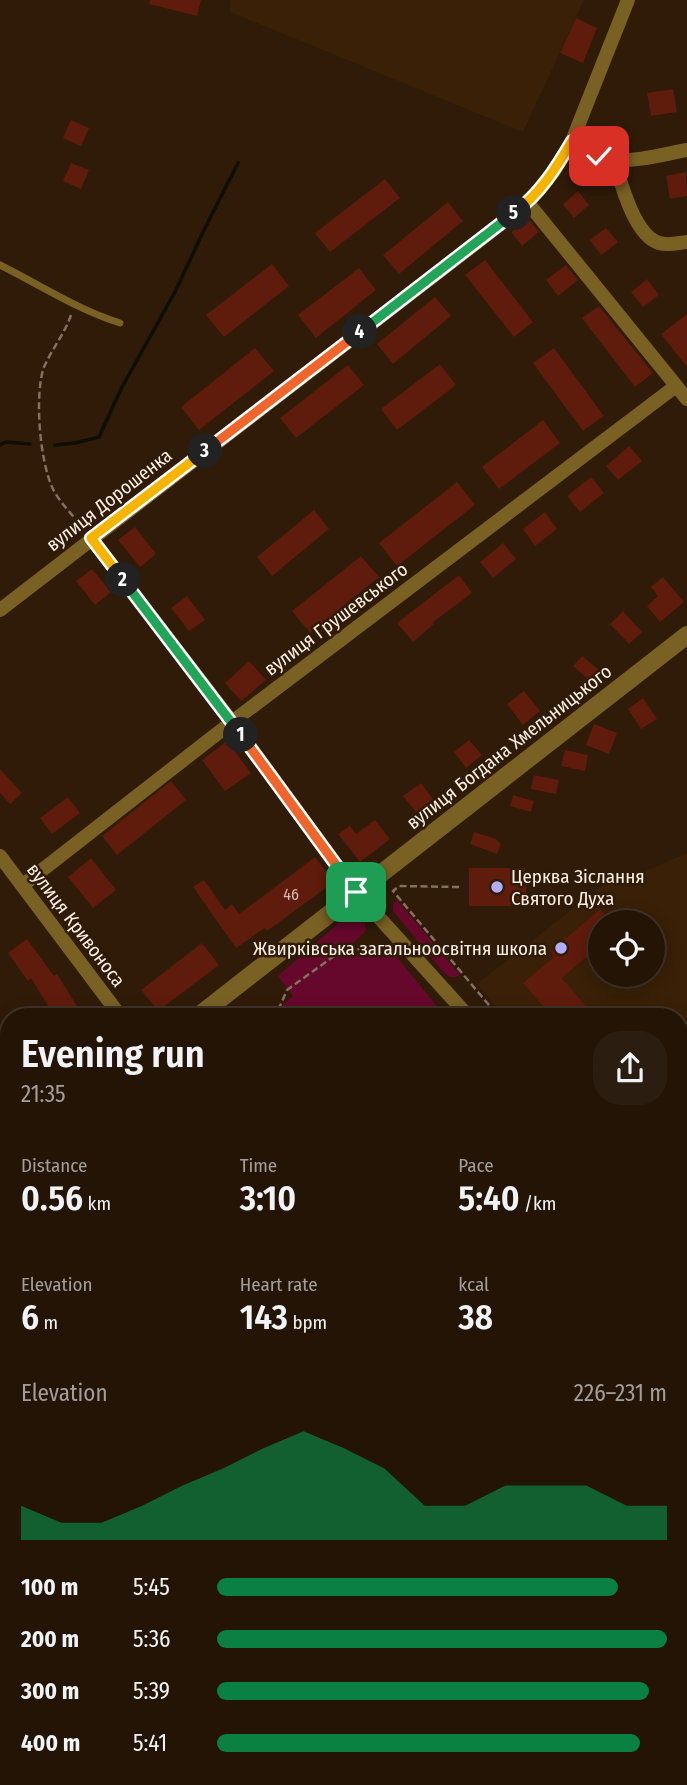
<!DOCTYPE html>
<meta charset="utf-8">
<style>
body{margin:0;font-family:"Fira Sans Condensed",sans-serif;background:#2b1d10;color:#f1f3f6;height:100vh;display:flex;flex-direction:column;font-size:26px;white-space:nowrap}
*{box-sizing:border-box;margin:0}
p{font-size:23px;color:#a39e9b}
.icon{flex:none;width:38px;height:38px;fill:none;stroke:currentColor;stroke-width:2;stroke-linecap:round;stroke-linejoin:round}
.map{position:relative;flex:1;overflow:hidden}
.side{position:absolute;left:0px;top:1008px;width:688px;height:777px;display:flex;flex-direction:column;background:#231406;border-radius:28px 28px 0 0;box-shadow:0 4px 18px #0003,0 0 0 2px #403328}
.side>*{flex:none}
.controls{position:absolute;left:588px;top:910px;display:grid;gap:14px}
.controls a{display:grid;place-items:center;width:77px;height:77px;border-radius:50%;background:#231406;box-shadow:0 4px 18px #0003,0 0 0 2px #403328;font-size:35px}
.pin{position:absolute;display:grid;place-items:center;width:60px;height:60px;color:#fff;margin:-30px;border-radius:14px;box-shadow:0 4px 10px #0006}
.km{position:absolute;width:35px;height:35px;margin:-18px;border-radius:50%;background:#222;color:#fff;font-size:19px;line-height:35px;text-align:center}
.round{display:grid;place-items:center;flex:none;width:74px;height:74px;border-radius:28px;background:#2b1d10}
.overview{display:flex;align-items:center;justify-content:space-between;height:119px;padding:0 21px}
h1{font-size:38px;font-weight:600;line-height:52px}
.stats{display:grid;grid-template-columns:repeat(3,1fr);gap:10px;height:119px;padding:7px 21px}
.stats div{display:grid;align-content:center}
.stats b{font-size:35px;font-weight:600}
.stats small{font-size:19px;font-weight:400}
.stats p{font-size:19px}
.chart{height:196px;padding:14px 21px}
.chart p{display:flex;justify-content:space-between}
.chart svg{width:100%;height:126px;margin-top:7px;fill:#0b8043;opacity:.7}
ul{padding:0 21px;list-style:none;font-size:23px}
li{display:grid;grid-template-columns:112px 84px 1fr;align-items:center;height:52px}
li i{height:18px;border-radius:9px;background:#0b8043}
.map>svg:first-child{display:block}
.built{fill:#392007;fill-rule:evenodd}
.green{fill:#66082b}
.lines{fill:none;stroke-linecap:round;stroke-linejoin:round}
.stream{stroke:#0d0f03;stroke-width:3.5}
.building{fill:#5f1b0b}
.path{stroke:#827061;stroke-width:2.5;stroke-dasharray:7 3.5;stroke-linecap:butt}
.service{stroke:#796124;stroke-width:7}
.minor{stroke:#796124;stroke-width:14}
.tertiary{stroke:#796124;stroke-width:18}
.split-1-casing{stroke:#fff;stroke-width:14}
.split-2-casing{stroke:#fff;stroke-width:14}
.split-3-casing{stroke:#fff;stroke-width:14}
.split-4-casing{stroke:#fff;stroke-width:14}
.split-5-casing{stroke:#fff;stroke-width:14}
.split-6-casing{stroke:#fff;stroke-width:14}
.split-1{stroke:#f0652b;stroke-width:9}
.split-2{stroke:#22a559;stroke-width:9}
.split-3{stroke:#f5b400;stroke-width:9}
.split-4{stroke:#f0652b;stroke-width:9}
.split-5{stroke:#22a559;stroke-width:9}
.split-6{stroke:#f5b400;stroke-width:9}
.poi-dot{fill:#b2adf9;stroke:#2f1b08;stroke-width:2.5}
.labels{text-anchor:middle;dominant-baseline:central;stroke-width:5;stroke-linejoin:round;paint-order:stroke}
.number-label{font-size:16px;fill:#d6baae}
.street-label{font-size:19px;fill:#feefe4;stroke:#2f1b08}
.poi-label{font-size:19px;fill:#feefe4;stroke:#2f1b08;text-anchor:start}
</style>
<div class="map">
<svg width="687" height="1785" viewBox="0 0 687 1785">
<rect width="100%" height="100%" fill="#2f1b08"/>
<path class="built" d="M230,0H584L523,132L230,12Z
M687,853V1086L679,1093V1017H504L477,984L618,873L627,879ZM600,922H653V975H600Z
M679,1550L687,1556V1646L679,1655Z
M679,1761L687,1769V1785H574L580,1776H679Z"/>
<path class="green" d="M397,900L460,975C454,979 448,977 443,972L393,911V904Z
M357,907L364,915L366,931L344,951L343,957L390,949L446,1017H267L293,996L278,976Z
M9,1175V1269L0,1290V1179Z
M679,1425L687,1426V1550L679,1544Z
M687,1658V1740L679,1733V1667Z
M398,1776H576L570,1785H393Z"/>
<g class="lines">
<path class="stream" d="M0,445L6,442L30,444
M55,445L75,443L99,437L121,389L176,290L203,232L238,163"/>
</g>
<path class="building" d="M150,0H201L197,16L149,4Z
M576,18L597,28L583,63L560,53Z
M673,89L677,112L651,116L647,93Z
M71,120L89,128L81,146L63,138Z
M71,163L89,170L81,189L63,181Z
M686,172L687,196L670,199L666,176Z
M385,179L400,198L330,252L315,233Z
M578,191L589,205L574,218L563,204Z
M448,202L463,221L399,274L383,255Z
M528,218L539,232L522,246L511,232Z
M606,228L618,242L601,255L590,240Z
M485,260L533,322L514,337L465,275Z
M272,264L289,286L224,337L206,315Z
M566,265L578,280L558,296L546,280Z
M359,268L376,290L316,338L298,315Z
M647,279L659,295L643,307L631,292Z
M435,297L451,316L393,364L377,344Z
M599,306L653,373L635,387L582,318Z
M687,314V367L661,334Z
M255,348L274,371L199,430L181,407Z
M554,348L604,416L583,431L533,363Z
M440,364L456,385L397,430L381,409Z
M348,365L364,385L296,438L280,418Z
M543,420L560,443L499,489L482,467Z
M629,446L642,461L618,480L606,466Z
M591,477L604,493L580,512L567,496Z
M457,482L475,505L397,566L379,543Z
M314,510L329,529L272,576L257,557Z
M545,512L557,529L535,546L523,529Z
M135,527L156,554L140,567L118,540Z
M503,543L516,559L493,578L480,562Z
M361,556L379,577L310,633L292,611Z
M92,569L111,592L95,605L76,581Z
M459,575L472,593L432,623L434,624L413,642L397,623Z
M663,577L684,602L660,622L647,606L658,596L651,587Z
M187,596L205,620L189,631L171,608Z
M623,611L642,632L629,644L610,624Z
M582,656L598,669L589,680L573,666Z
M249,661L266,680L241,701L225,683Z
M524,691L540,711L523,725L507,704Z
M643,698L657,719L641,729L628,709Z
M594,724L617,733L609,754L586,745Z
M469,740L482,755L466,768L454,752Z
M227,741L251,773L225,791L202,760Z
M565,750L588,755L585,771L561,766Z
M0,769L22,793L10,804L0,793Z
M534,775L559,780L556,794L531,789Z
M171,781L186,800L117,855L102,836Z
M421,783L433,799L416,812L403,796Z
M513,795L534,801L531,812L510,806Z
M68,797L80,813L52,834L40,818Z
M375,820L390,839L360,862L338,834L350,826L356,834Z
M474,832L496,839L501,844L497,854L470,844Z
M315,857L334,882L267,931L265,928L236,948L193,887L204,880L225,910L232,904L239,914Z
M91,858L116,890L93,908L68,877Z
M469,868H525L527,906H469Z
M600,909L610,922H600V945L562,978L595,1017H552L523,983L554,957L551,951Z
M27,939L54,976L57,974L77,1006L60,1017H55L31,978L28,981L8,953Z
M202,943L219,965L158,1011L141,990Z"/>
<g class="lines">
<path class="path" d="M71,315C65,333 52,349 44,367C34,395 40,463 53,489C60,503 73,515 82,527
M459,887L399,886L393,891L499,1017
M267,1017L280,1006
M290,1017L280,1006L287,990L341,951L389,946
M679,1240L687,1241
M679,1291L687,1299
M679,1320L687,1322"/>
<path class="service" d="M0,265C40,285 78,310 120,323
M679,1255L687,1256
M679,1582L687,1588
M679,1620L687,1610
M582,1785L588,1776"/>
<path class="minor" d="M572,141C585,148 598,158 613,160C635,162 665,154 687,150
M614,160C621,183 634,235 659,243C668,246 678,243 687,242
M528,203L687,399
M91,538L232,722L356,892L469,1017
M0,610L528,203L554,171L572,141L628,0
M0,856L121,1017
M23,885L232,722L676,386
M679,1269L687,1276
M0,1363L9,1342
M679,1415L687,1416
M366,1785L371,1776"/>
<path class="tertiary" d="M197,1017L687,635
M0,1141L9,1137"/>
</g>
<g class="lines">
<g class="split-1-casing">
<path id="split-1" d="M241,735L356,892"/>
</g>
<g class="split-2-casing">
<path id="split-2" d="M123,580L241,735"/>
</g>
<g class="split-3-casing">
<path id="split-3" d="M123,580L91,538L205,451"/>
</g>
<g class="split-4-casing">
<path id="split-4" d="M205,451L360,332"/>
</g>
<g class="split-5-casing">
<path id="split-5" d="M360,332L514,213"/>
</g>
<g class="split-6-casing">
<path id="split-6" d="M514,213C540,194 556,168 572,141L599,156"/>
</g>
<use href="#split-1" class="split-1"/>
<use href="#split-2" class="split-2"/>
<use href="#split-3" class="split-3"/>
<use href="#split-4" class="split-4"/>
<use href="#split-5" class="split-5"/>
<use href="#split-6" class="split-6"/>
</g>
<g class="poi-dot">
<circle cx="497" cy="887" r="7"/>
<circle cx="561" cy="948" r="7"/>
</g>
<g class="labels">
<g class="number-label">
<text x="291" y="894">46</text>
</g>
<g class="street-label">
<text transform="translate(109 500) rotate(-38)">вулиця Дорошенка</text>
<text transform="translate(336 619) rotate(-37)">вулиця Грушевського</text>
<text transform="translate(509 747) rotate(-38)">вулиця Богдана Хмельницького</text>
<text transform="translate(76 925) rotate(53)">вулиця Кривоноса</text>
</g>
<g class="poi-label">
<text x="511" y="876">Церква Зіслання<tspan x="511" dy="22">Святого Духа</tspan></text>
<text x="547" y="948" text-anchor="end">Жвирківська загальноосвітня школа</text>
</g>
</g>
</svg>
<div class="controls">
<a><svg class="icon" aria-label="locate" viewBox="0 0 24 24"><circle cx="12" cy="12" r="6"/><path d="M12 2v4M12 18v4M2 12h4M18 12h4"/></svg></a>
</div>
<div class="pin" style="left:356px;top:892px;background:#1e9e55"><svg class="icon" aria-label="arrive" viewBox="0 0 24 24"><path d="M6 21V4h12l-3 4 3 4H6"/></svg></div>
<div class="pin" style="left:599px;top:156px;background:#d93025"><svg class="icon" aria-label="check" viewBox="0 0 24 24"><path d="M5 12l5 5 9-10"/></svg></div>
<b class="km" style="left:241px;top:735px">1</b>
<b class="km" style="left:123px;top:580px">2</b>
<b class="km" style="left:205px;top:451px">3</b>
<b class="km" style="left:360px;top:332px">4</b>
<b class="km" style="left:514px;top:213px">5</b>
<section class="side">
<div class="overview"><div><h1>Evening run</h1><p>21:35</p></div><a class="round"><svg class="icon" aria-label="share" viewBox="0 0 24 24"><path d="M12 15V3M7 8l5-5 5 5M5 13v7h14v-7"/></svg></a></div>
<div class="stats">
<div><p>Distance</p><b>0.56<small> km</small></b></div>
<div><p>Time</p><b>3:10</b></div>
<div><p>Pace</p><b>5:40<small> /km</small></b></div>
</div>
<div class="stats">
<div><p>Elevation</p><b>6<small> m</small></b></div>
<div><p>Heart rate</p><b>143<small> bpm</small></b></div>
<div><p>kcal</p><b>38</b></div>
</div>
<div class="chart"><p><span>Elevation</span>226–231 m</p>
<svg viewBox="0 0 160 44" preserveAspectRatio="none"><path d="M0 44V32L10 38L20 38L30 32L40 25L50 19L60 12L70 6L80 12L90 19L100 32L110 32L120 25L130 25L140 25L150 32L160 32V44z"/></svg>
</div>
<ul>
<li><b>100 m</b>5:45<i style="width:89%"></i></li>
<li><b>200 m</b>5:36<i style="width:100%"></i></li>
<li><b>300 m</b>5:39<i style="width:96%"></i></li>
<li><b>400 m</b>5:41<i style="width:94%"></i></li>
</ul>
</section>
</div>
